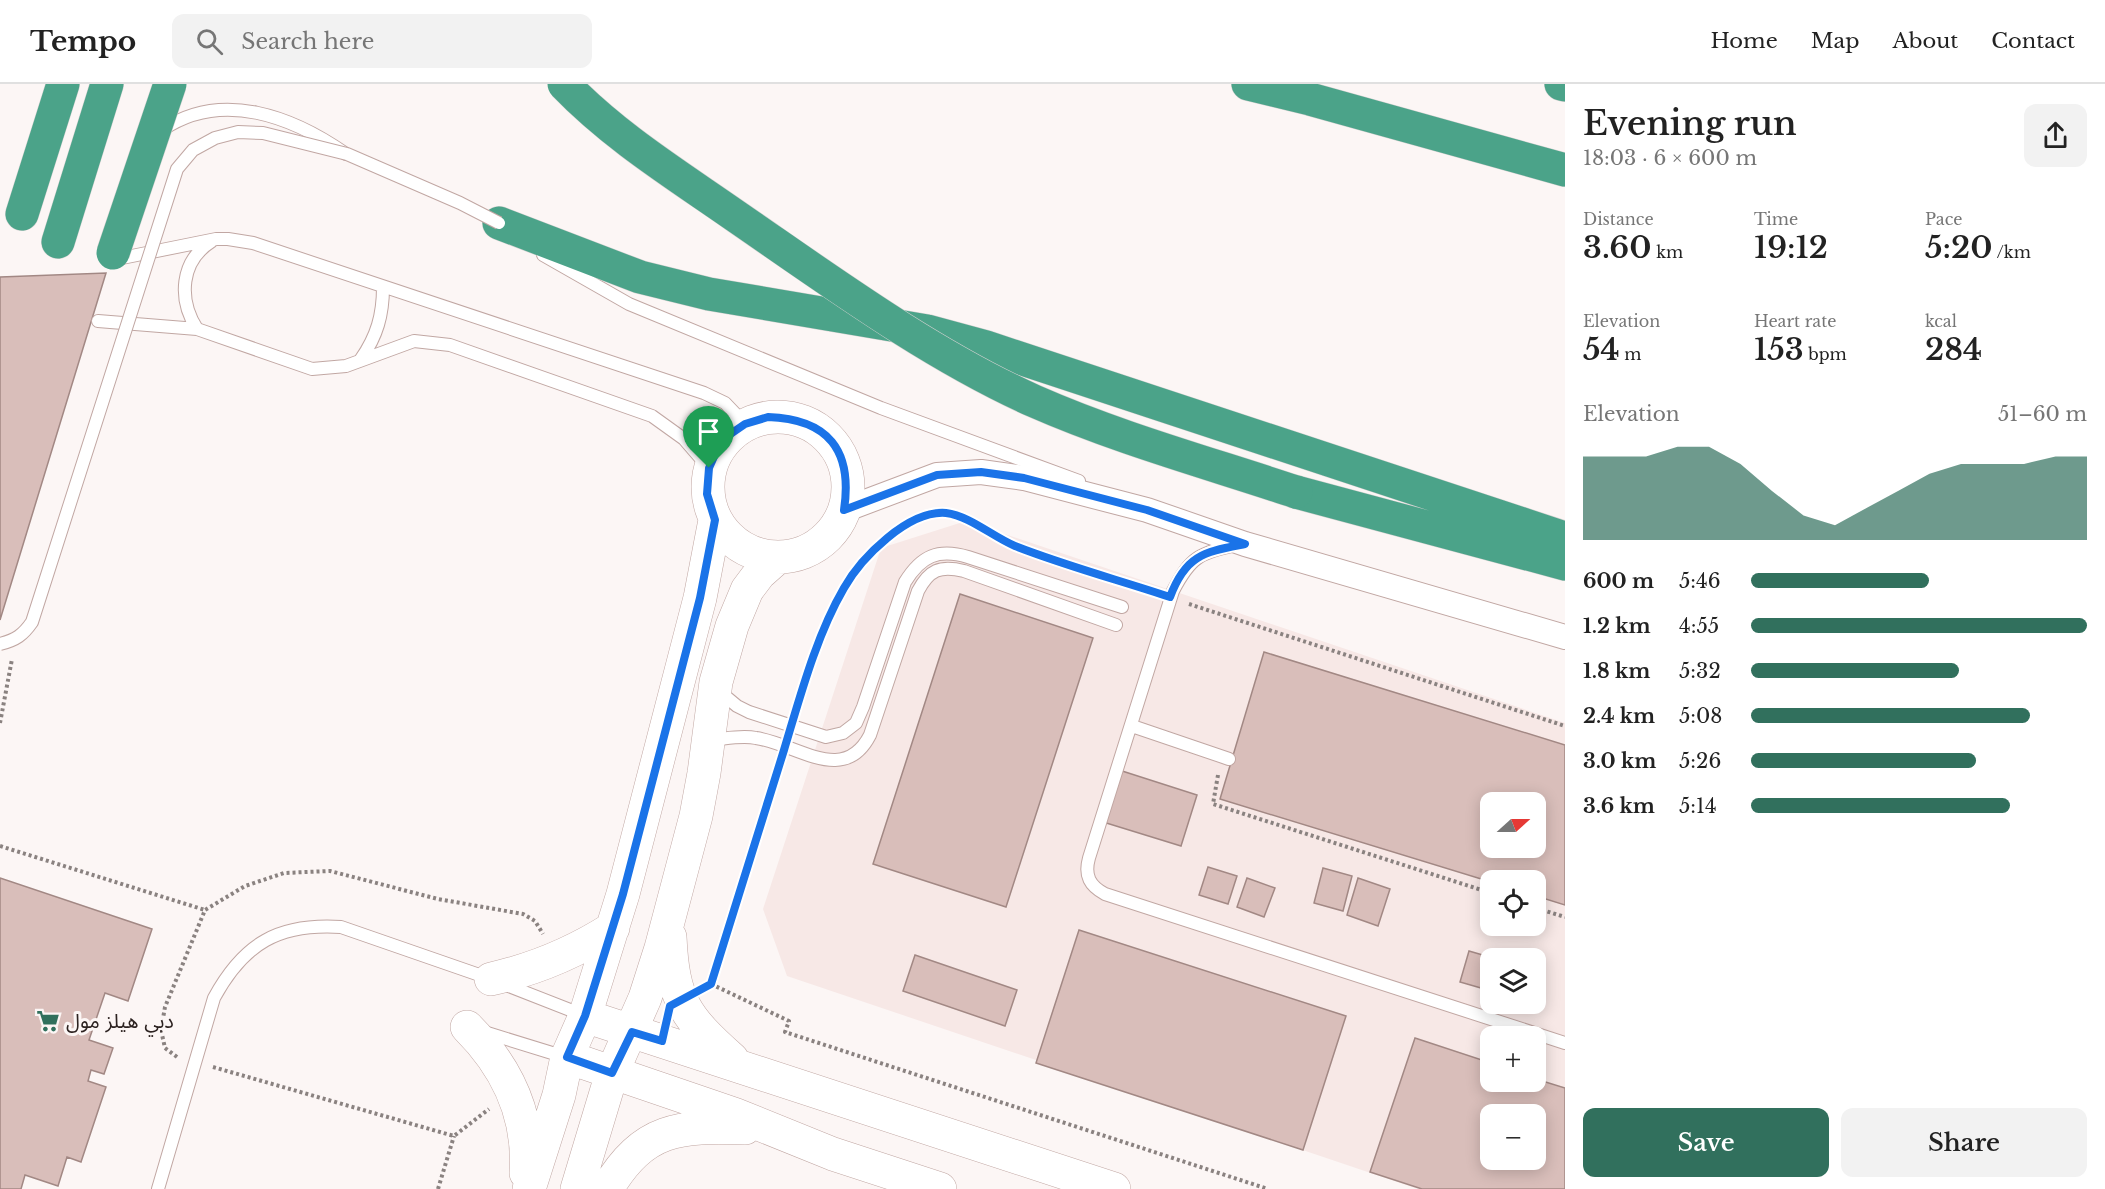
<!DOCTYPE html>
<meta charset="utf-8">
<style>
body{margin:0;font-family:"Libre Baskerville","Noto Sans Arabic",serif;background:#f2f2f2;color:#222;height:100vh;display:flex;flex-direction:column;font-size:22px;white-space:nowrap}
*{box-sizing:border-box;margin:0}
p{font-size:20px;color:#767676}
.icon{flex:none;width:33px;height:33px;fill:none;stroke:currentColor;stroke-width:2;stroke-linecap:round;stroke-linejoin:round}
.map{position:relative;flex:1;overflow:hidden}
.sheet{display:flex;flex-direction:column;background:#fff;width:540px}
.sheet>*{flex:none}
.needle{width:39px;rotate:69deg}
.fabs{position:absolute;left:1480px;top:708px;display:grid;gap:12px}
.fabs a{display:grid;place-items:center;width:66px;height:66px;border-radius:12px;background:#fff;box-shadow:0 3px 15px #0003;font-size:30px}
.pin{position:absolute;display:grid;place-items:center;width:51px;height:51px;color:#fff;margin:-62px -26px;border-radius:50% 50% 50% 0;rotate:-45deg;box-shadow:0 0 6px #0007}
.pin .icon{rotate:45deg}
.round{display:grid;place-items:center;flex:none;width:63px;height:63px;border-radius:12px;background:#f2f2f2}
.summary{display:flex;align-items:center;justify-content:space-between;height:102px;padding:0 18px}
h1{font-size:33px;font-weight:600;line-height:45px}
.figures{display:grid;grid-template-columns:repeat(3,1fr);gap:9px;height:102px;padding:6px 18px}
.figures div{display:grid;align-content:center}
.figures b{font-size:30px;font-weight:600}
.figures small{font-size:16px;font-weight:400}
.figures p{font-size:16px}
.chart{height:168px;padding:12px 18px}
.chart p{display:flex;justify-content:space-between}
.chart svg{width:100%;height:108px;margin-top:6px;fill:#31705d;opacity:.7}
.action{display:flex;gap:12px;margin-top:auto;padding:12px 18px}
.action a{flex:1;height:69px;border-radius:12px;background:#31705d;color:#fff;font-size:24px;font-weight:600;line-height:69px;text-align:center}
.action a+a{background:#f2f2f2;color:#222}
ul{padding:0 18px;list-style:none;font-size:20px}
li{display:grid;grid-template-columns:96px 72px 1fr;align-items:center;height:45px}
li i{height:15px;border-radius:8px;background:#31705d}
header{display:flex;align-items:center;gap:36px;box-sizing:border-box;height:84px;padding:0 30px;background:#fff;border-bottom:2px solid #e0e0e0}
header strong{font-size:28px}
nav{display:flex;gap:33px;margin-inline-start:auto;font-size:21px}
.search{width:420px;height:54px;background:#f2f2f2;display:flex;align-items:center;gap:15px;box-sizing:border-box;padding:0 21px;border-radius:12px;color:#767676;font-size:22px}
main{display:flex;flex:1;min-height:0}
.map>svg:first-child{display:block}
.built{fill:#f7e8e6;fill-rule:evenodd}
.building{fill:#d9beba;stroke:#a28884;stroke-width:1.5;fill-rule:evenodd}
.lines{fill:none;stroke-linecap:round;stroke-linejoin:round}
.service-casing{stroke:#c1a7a3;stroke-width:14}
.minor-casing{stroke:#c1a7a3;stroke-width:26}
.secondary-casing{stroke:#c1a7a3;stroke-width:34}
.motorway-casing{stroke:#d5d3d2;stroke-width:34}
.path{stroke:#8a8280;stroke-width:4;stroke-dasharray:3 3;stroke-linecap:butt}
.service{stroke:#fff;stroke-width:12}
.minor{stroke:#fff;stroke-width:24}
.secondary{stroke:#fff;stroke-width:33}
.motorway{stroke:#4ba389;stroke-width:33}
.service-bridge-casing{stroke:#c1a7a3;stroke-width:14;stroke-linecap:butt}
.motorway-bridge-casing{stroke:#d5d3d2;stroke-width:34;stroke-linecap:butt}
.service-bridge{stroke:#fff;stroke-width:12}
.motorway-bridge{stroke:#4ba389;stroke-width:33}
.route-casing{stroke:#fff;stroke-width:12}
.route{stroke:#1a73e8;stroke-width:8}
.labels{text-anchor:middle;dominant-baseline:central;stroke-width:6;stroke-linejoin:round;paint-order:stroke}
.poi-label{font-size:20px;fill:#2c2220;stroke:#fcf6f5;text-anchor:start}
</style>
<header>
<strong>Tempo</strong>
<div class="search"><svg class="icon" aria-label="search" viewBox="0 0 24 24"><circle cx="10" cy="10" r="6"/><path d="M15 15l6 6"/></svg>Search here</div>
<nav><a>Home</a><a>Map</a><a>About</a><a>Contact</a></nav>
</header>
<main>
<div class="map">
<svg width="1565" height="1105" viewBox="0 0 1565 1105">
<rect width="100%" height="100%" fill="#fcf6f5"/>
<path class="built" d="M966,437L1565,639V1105H1418L787,892L763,825L881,464ZM1491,718H1536V764H1491ZM1491,796H1536V842H1491ZM1491,874H1536V920H1491ZM1491,952H1536V998H1491ZM1491,1030H1536V1076H1491Z"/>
<path class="building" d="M106,189L0,536V193Z
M960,510L1093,554L1006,823L873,780Z
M1264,568L1565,661V821L1536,812V796H1491V798L1220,715ZM1491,718H1536V764H1491Z
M1119,686L1197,711L1181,762L1103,738Z
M1208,783L1237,792L1228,820L1199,811Z
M1323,784L1352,792L1343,827L1314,819Z
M0,794L152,845L128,917L105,909L89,956L113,964L104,990L91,986L88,997L106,1003L81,1078L67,1073L58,1102L25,1091L21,1105H0Z
M1247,794L1275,804L1264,833L1237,823Z
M1358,794L1390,805L1378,842L1347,831Z
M1079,846L1346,932L1303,1066L1036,979Z
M1469,867L1493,874H1491V896L1488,906L1460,898Z
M915,871L1017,906L1005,942L903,907Z
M1415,954L1491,979V998H1536V995L1565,1004V1105H1422L1370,1088ZM1491,1030H1536V1076H1491Z"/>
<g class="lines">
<g class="service-casing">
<path id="service" d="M162,46C222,5 293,33 346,70
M543,171L629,220L881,324L1079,397
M117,175L216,155H228L253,159L704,309L725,319L745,340
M98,237L197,245L312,285L346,282L414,257L450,261L652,332L684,355L709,384
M197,245C178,215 180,177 212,157
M361,275C377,252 383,231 383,203
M1237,461C1200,469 1191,472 1173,507L1089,774C1084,792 1090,802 1105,810L1565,959
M719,607L737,622L749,628L826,653L843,649L856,639L863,623L905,498C921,472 938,464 968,473L1122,523
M1132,642L1229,675
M710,656C725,655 741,651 756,654C797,660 844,702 870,651L918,507C929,486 940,481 964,487L1116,541
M484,948L565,973
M158,1105L214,914C244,859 279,839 341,843L491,895L583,931"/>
</g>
<g class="minor-casing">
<path id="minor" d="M844,426L937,391L981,388L1024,394L1147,426L1245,460L1565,553"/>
</g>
<g class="secondary-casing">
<path id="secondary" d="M708 403a70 70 0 1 1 140 0a70 70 0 1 1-140 0Z
M670,853C673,917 685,933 732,975
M491,895C536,885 574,869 613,844
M585,932L1114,1105
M467,943C507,983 530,1031 526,1089
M567,973L734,1030L833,1070L940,1105
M529,1105L559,1011L567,973L585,932L623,810L700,514L715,436
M577,1105L612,989L645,914L661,864L696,732L704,689L716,598L732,542L747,506L759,490L777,474
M607,1105C644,1043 679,1042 745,1044"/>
</g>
<g class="motorway-casing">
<path id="motorway" d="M1248,0L1310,15L1565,86
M1561,0L1565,1
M22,130L63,0
M499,139L640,193L709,210L927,247L986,263L1565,454
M58,158L107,0
M1296,408L1565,480"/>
</g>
<path class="path" d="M1189,520L1565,642
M797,625C820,559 838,489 899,446C913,436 926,428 945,430C969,431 992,452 1015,461C1060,480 1107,493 1154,508
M0,639L12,575
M1218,691L1213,720L1491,809
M0,762L205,826
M1536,824L1565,833
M711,900L789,937L785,948L1268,1105
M705,903L711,900L780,678
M177,973L165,964L161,946L165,923L205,826L245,802L284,789L330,787L438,815L523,830L535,837L543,850
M213,983L454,1052L489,1025
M438,1105L454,1052"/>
<use href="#service" class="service"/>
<use href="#minor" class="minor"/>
<use href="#secondary" class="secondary"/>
<use href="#motorway" class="motorway"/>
<g class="service-bridge-casing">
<path id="service-bridge" d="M0,560C16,556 23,551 32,538L177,85L193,66L215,54L238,48L263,49L347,70L460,119L499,139"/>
</g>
<g class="motorway-bridge-casing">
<path id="motorway-bridge" d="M564,0C615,53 677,91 737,133C830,197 931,271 1034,317C1118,354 1209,379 1296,408
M113,169L170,0"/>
</g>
<use href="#service-bridge" class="service-bridge"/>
<use href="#motorway-bridge" class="motorway-bridge"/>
</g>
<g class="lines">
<g class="route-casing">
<path id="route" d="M768,333C828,335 853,366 844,426L937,391L981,388L1024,394L1147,426L1245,460C1205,468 1186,470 1170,513C1119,496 1066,482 1015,462C993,453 970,432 946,429C908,426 861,474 844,504C816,552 800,613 784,666C760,744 735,822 711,900L670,922L662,957L632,948L612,989L567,973L585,932L623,810L700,514L715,436L707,410L709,384L717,366L729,351L745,340Z"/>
</g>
<use href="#route" class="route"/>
</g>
<defs>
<g id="supermarket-bare" transform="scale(1.8)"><path d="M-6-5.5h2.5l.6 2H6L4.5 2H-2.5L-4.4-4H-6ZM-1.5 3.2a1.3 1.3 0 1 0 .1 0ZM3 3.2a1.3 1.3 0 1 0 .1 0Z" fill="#31705d" stroke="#fcf6f5" stroke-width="2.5" paint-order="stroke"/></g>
</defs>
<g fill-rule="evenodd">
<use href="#supermarket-bare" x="48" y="937"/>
</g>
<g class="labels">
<g class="poi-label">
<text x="66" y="937">دبي هيلز مول</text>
</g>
</g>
</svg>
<div class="fabs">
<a><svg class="needle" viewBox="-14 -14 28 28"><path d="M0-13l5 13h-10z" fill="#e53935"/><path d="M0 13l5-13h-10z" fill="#767676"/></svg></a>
<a><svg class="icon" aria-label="locate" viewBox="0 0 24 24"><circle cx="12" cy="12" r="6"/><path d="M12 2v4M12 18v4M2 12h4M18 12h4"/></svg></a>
<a><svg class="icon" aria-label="layers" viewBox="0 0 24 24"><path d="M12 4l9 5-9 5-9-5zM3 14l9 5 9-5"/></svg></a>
<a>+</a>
<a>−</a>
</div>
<div class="pin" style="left:709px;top:384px;background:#1e9e55"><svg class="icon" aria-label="arrive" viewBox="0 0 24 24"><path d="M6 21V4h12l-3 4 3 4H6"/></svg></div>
</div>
<section class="sheet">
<div class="summary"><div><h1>Evening run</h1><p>18:03 · 6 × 600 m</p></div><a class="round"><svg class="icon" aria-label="share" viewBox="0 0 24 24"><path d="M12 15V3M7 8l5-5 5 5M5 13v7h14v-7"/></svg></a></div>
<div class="figures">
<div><p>Distance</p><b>3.60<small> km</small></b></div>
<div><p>Time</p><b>19:12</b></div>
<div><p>Pace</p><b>5:20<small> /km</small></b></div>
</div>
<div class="figures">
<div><p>Elevation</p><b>54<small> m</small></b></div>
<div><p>Heart rate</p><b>153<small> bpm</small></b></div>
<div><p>kcal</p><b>284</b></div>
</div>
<div class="chart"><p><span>Elevation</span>51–60 m</p>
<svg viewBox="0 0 160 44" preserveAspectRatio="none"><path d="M0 44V10L10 10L20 10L30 6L40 6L50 13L60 24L70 34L80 38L90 31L100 24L110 17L120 13L130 13L140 13L150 10L160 10V44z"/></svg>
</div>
<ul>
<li><b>600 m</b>5:46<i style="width:53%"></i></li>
<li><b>1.2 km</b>4:55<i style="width:100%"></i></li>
<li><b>1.8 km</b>5:32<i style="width:62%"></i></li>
<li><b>2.4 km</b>5:08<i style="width:83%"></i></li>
<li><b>3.0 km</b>5:26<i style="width:67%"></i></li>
<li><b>3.6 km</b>5:14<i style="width:77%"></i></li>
</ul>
<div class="action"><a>Save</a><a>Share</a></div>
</section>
</main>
